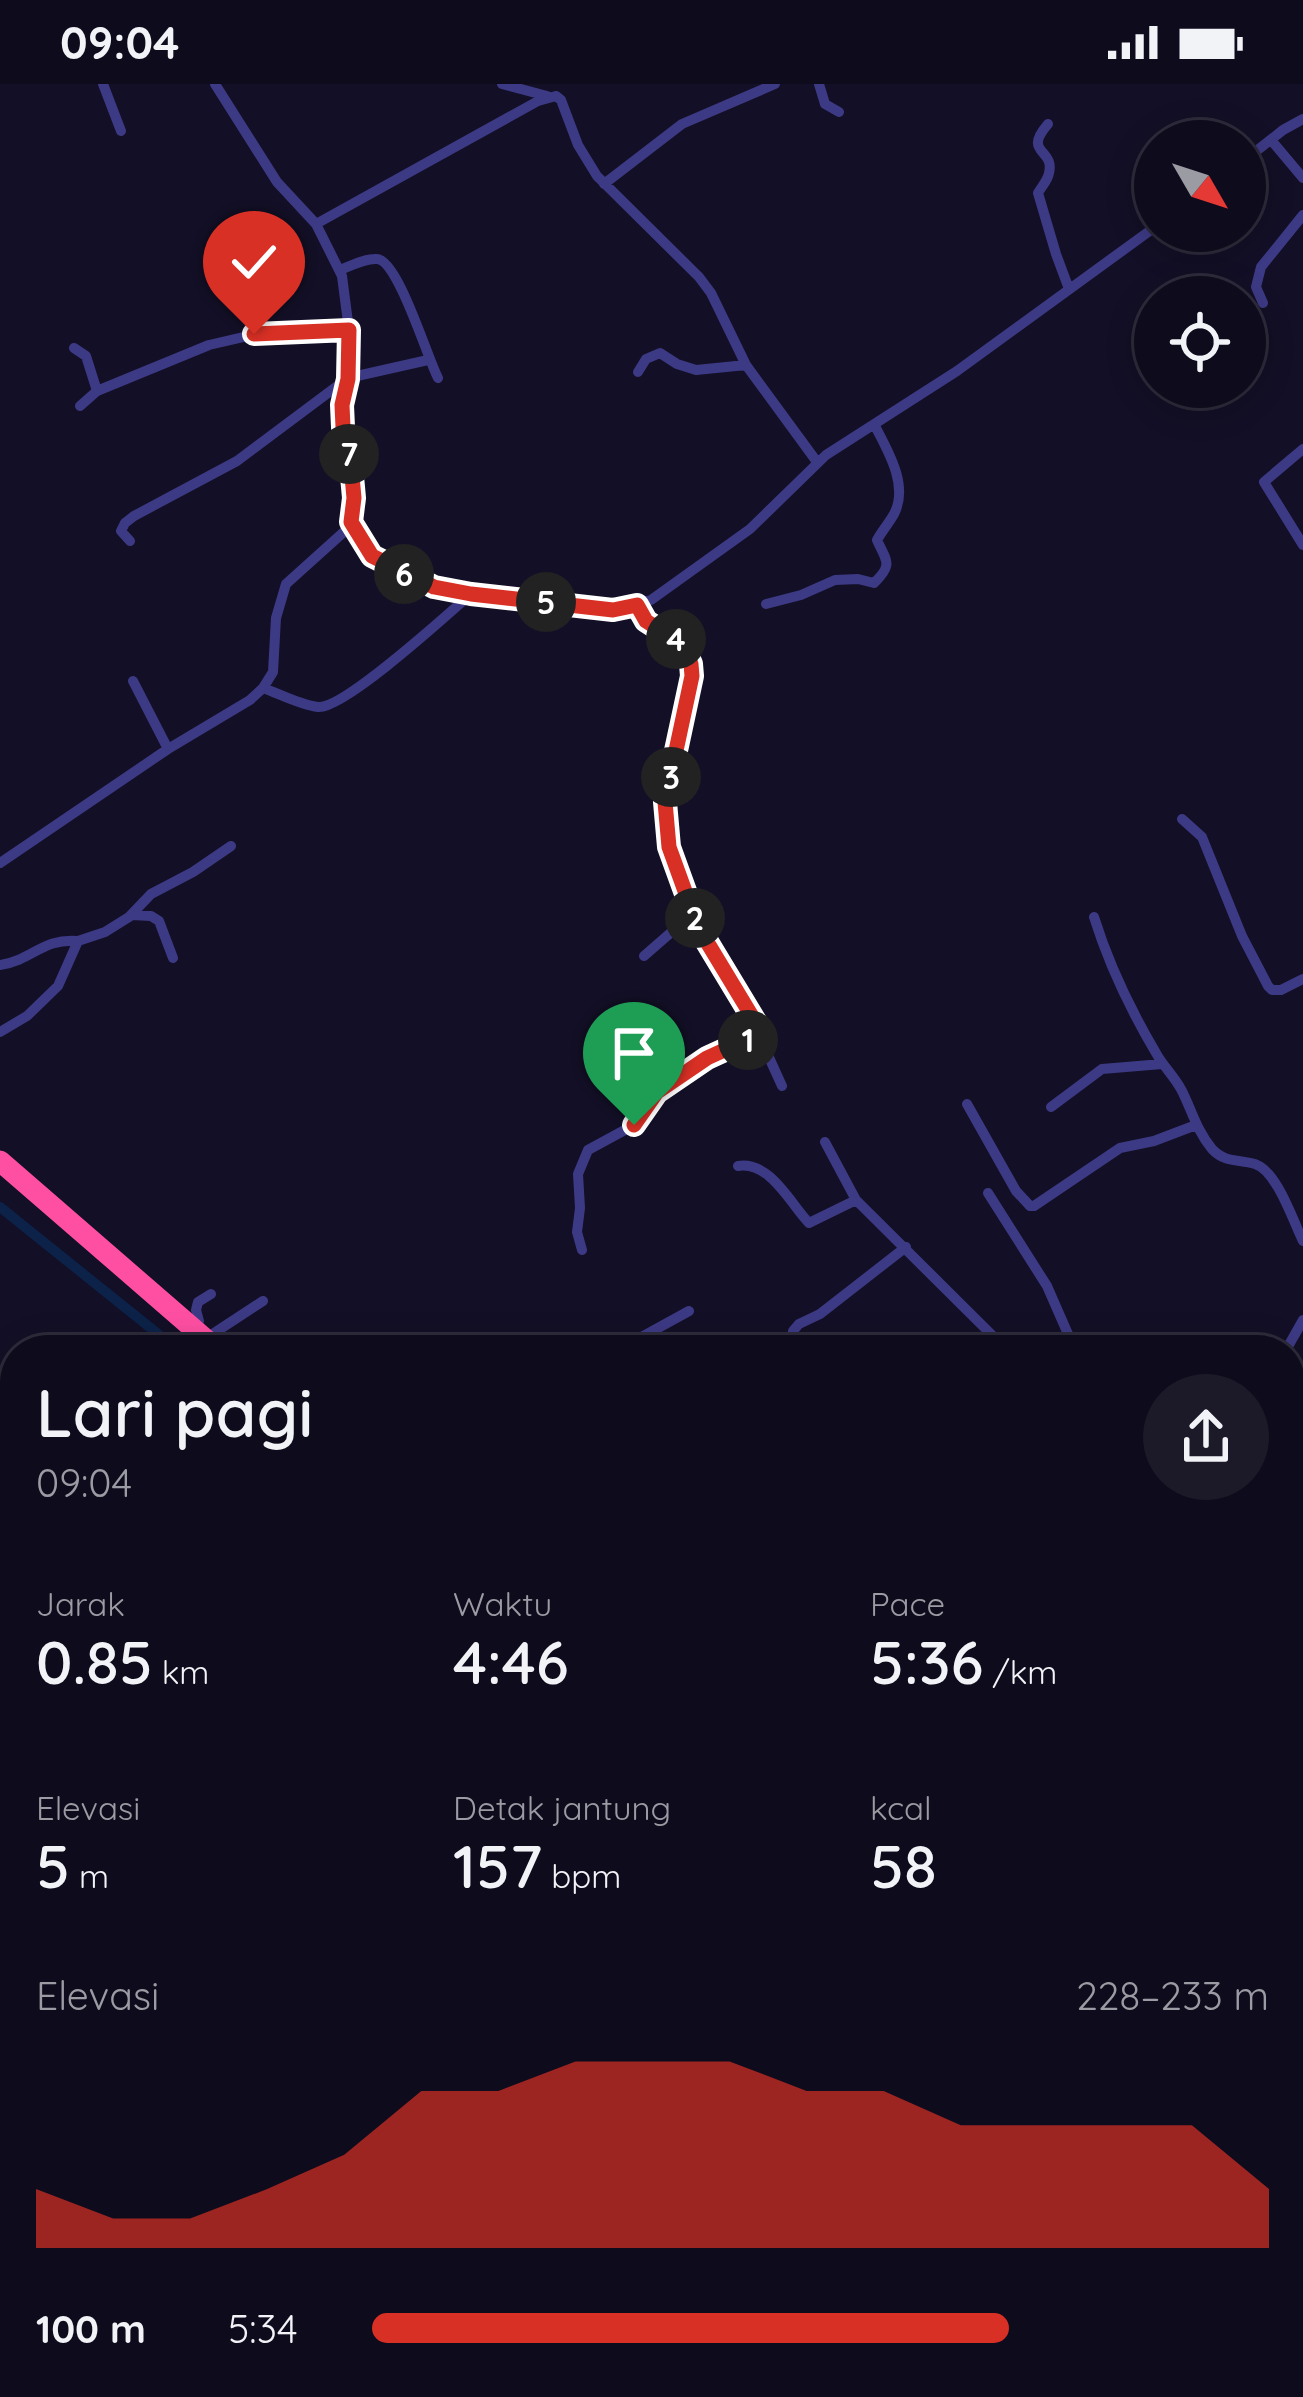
<!DOCTYPE html>
<html lang="id">
<meta charset="utf-8">
<style>
body{margin:0;font-family:Quicksand,sans-serif;background:#1c1929;color:#f1f3f6;height:100vh;display:flex;flex-direction:column;font-size:45px;white-space:nowrap}
*{box-sizing:border-box;margin:0}
p{font-size:39px;color:#9b9ba3}
.icon{flex:none;width:66px;height:66px;fill:none;stroke:currentColor;stroke-width:2;stroke-linecap:round;stroke-linejoin:round}
.map{position:relative;flex:1;overflow:hidden}
.sheet{position:absolute;left:0px;top:1251px;width:1305px;height:1062px;display:flex;flex-direction:column;background:#0e0b1c;border-radius:48px 48px 0 0;box-shadow:0 6px 30px #0003,0 0 0 3px #2e2b3b}
.sheet>*{flex:none}
.needle{width:78px;rotate:129deg}
.controls{position:absolute;left:1134px;top:36px;display:grid;gap:24px}
.controls a{display:grid;place-items:center;width:132px;height:132px;border-radius:50%;background:#0e0b1c;box-shadow:0 6px 30px #0003,0 0 0 3px #2e2b3b;font-size:60px}
.pin{position:absolute;display:grid;place-items:center;width:102px;height:102px;color:#fff;margin:-123px -51px;border-radius:50% 50% 50% 0;rotate:-45deg;box-shadow:0 0 12px #0007}
.pin .icon{rotate:45deg}
.km{position:absolute;width:60px;height:60px;margin:-30px;border-radius:50%;background:#222;color:#fff;font-size:33px;line-height:60px;text-align:center}
.round{display:grid;place-items:center;flex:none;width:126px;height:126px;border-radius:63px;background:#1c1929}
.headline{display:flex;align-items:center;justify-content:space-between;height:204px;padding:0 36px}
h1{font-size:66px;font-weight:600;line-height:90px}
.metrics{display:grid;grid-template-columns:repeat(3,1fr);gap:18px;height:204px;padding:12px 36px}
.metrics div{display:grid;align-content:center}
.metrics b{font-size:60px;font-weight:600}
.metrics small{font-size:33px;font-weight:400}
.metrics p{font-size:33px}
.chart{height:336px;padding:24px 36px}
.chart p{display:flex;justify-content:space-between}
.chart svg{width:100%;height:216px;margin-top:12px;fill:#d93025;opacity:.7}
ul{padding:0 36px;list-style:none;font-size:39px}
li{display:grid;grid-template-columns:192px 144px 1fr;align-items:center;height:90px}
li i{height:30px;border-radius:15px;background:#d93025}
.status{display:flex;justify-content:space-between;align-items:center;height:84px;padding:0 60px;background:#0e0b1c;direction:ltr}
.status svg{height:33px;fill:currentColor}
.map>svg:first-child{display:block}
.lines{fill:none;stroke-linecap:round;stroke-linejoin:round}
.canal{stroke:#0c2248;stroke-width:10}
.street{stroke:#3d3a85;stroke-width:10}
.highway{stroke:#ff4fa3;stroke-width:21}
.route-casing{stroke:#fff;stroke-width:24}
.route{stroke:#d93025;stroke-width:15}
</style>
<div class="status"><b>09:04</b><svg viewBox="0 0 49 12"><path d="M0 12V9h3v3zM5 12V6h3v6zM10 12V3h3v9zM15 12V0h3v12zM26 1h20v11H26zM47 4h2v5h-2z"/></svg></div>
<div class="map">
<svg width="1303" height="2313" viewBox="0 0 1303 2313">
<rect width="100%" height="100%" fill="#130f26"/>
<g class="lines">
<path class="canal" d="M0,1123L178,1266
M1290,2069L1303,2079"/>
<path class="street" d="M103,0L121,47
M502,0L547,12
M819,0L825,20L839,28
M556,12L561,16L578,61L597,92L699,193L711,209L746,281L817,378
M1048,40C1022,70 1055,64 1049,89C1048,96 1042,102 1038,109L1056,170L1069,205
M1271,56L1303,94
M1245,76L1283,46L1303,35
M604,100L682,40L775,0
M316,140L538,17L556,12
M340,186C350,182 366,174 377,175C398,176 427,273 438,294
M1263,219L1256,203L1261,183L1303,131
M74,264L86,272L97,307
M638,288L646,275L660,269L677,280L696,286L746,281
M80,322L97,307L209,261L265,248L349,246
M1303,365L1264,398L1303,461
M351,438L372,472L434,503L471,510L613,526L651,516L750,445L826,371L957,287L1155,143
M130,457L121,447L125,439L134,432L237,377L348,294L428,276
M766,520L801,511L835,496L858,495L874,499C894,480 886,477 877,456C882,447 889,439 894,430C909,402 888,367 875,342
M133,597L168,665
M263,604C280,610 300,621 318,623C343,626 447,531 471,510
M1182,735L1202,753L1242,852L1268,902L1272,906H1281L1303,895
M0,779L168,665L250,616L263,604L273,588L276,534L286,500L346,446L354,427L351,381L343,343L342,321L348,294L349,246L342,192L316,140L277,98L215,0
M131,831L151,832L159,837L173,874
M1094,833C1109,881 1130,925 1156,969C1163,982 1175,993 1182,1007C1192,1027 1197,1047 1212,1065C1225,1079 1238,1075 1255,1080C1277,1087 1293,1137 1303,1157
M644,872L683,838L696,837
M0,881C33,876 42,854 78,857
M0,948L27,932L58,902L78,857L105,848L129,833L151,810L193,788L231,762
M758,949L782,1002
M967,1020L1016,1107L1030,1122H1034L1120,1064L1154,1057L1196,1041
M1051,1023L1102,985L1162,980
M825,1058L856,1116
M738,1082C770,1077 790,1119 809,1139L856,1116L1007,1266
M988,1109L1047,1202L1075,1266
M582,1166L577,1148L580,1124L578,1090L588,1066L634,1041L657,1008L707,973L755,952L759,944L698,843L669,763L665,718L692,592C690,549 670,562 648,539C645,536 639,524 637,521
M194,1245L199,1237L196,1226L198,1218L211,1210
M205,1255L263,1217
M618,1266L689,1227
M795,1266L793,1247L799,1240L820,1230L906,1163
M1286,1266L1303,1236
M1290,1388L1303,1380
M1290,1755L1303,1747
M0,1879L15,1871
M0,1939L15,1948
M15,2007L8,2019L15,2035
M1290,2076L1303,2086
M0,2131L15,2107
M0,2169L8,2187L15,2214
M1290,2229L1296,2228L1303,2222
M33,2298L36,2313
M927,2298L937,2313
M659,2302L667,2298
M799,2311L823,2298
M124,2313L132,2307L135,2298
M736,2313L764,2298
M885,2313L916,2298
M984,2313L1012,2298"/>
<path class="highway" d="M0,1077L218,1266
M1290,2037L1303,2047"/>
</g>
<g class="lines">
<g class="route-casing">
<path id="route" d="M254,250L349,246L348,295L342,321L343,343L351,381L354,414L351,438L372,472L434,503L471,510L613,526L637,521L646,537L682,560L691,580L692,592L665,718L669,763L698,843L759,944L755,952L707,974L657,1008L634,1041"/>
</g>
<use href="#route" class="route"/>
</g>
</svg>
<div class="controls">
<a><svg class="needle" viewBox="-14 -14 28 28"><path d="M0-13l5 13h-10z" fill="#e53935"/><path d="M0 13l5-13h-10z" fill="#9b9ba3"/></svg></a>
<a><svg class="icon" aria-label="locate" viewBox="0 0 24 24"><circle cx="12" cy="12" r="6"/><path d="M12 2v4M12 18v4M2 12h4M18 12h4"/></svg></a>
</div>
<div class="pin" style="left:634px;top:1041px;background:#1e9e55"><svg class="icon" aria-label="arrive" viewBox="0 0 24 24"><path d="M6 21V4h12l-3 4 3 4H6"/></svg></div>
<div class="pin" style="left:254px;top:250px;background:#d93025"><svg class="icon" aria-label="check" viewBox="0 0 24 24"><path d="M5 12l5 5 9-10"/></svg></div>
<b class="km" style="left:748px;top:956px">1</b>
<b class="km" style="left:695px;top:834px">2</b>
<b class="km" style="left:671px;top:693px">3</b>
<b class="km" style="left:676px;top:555px">4</b>
<b class="km" style="left:546px;top:518px">5</b>
<b class="km" style="left:404px;top:490px">6</b>
<b class="km" style="left:349px;top:370px">7</b>
<section class="sheet">
<div class="headline"><div><h1>Lari pagi</h1><p>09:04</p></div><a class="round"><svg class="icon" aria-label="share" viewBox="0 0 24 24"><path d="M12 15V3M7 8l5-5 5 5M5 13v7h14v-7"/></svg></a></div>
<div class="metrics">
<div><p>Jarak</p><b>0.85<small> km</small></b></div>
<div><p>Waktu</p><b>4:46</b></div>
<div><p>Pace</p><b>5:36<small> /km</small></b></div>
</div>
<div class="metrics">
<div><p>Elevasi</p><b>5<small> m</small></b></div>
<div><p>Detak jantung</p><b>157<small> bpm</small></b></div>
<div><p>kcal</p><b>58</b></div>
</div>
<div class="chart"><p><span>Elevasi</span>228–233 m</p>
<svg viewBox="0 0 160 44" preserveAspectRatio="none"><path d="M0 44V32L10 38L20 38L30 32L40 25L50 12L60 12L70 6L80 6L90 6L100 12L110 12L120 19L130 19L140 19L150 19L160 32V44z"/></svg>
</div>
<ul>
<li><b>100 m</b>5:34<i style="width:71%"></i></li>
</ul>
</section>
</div>
